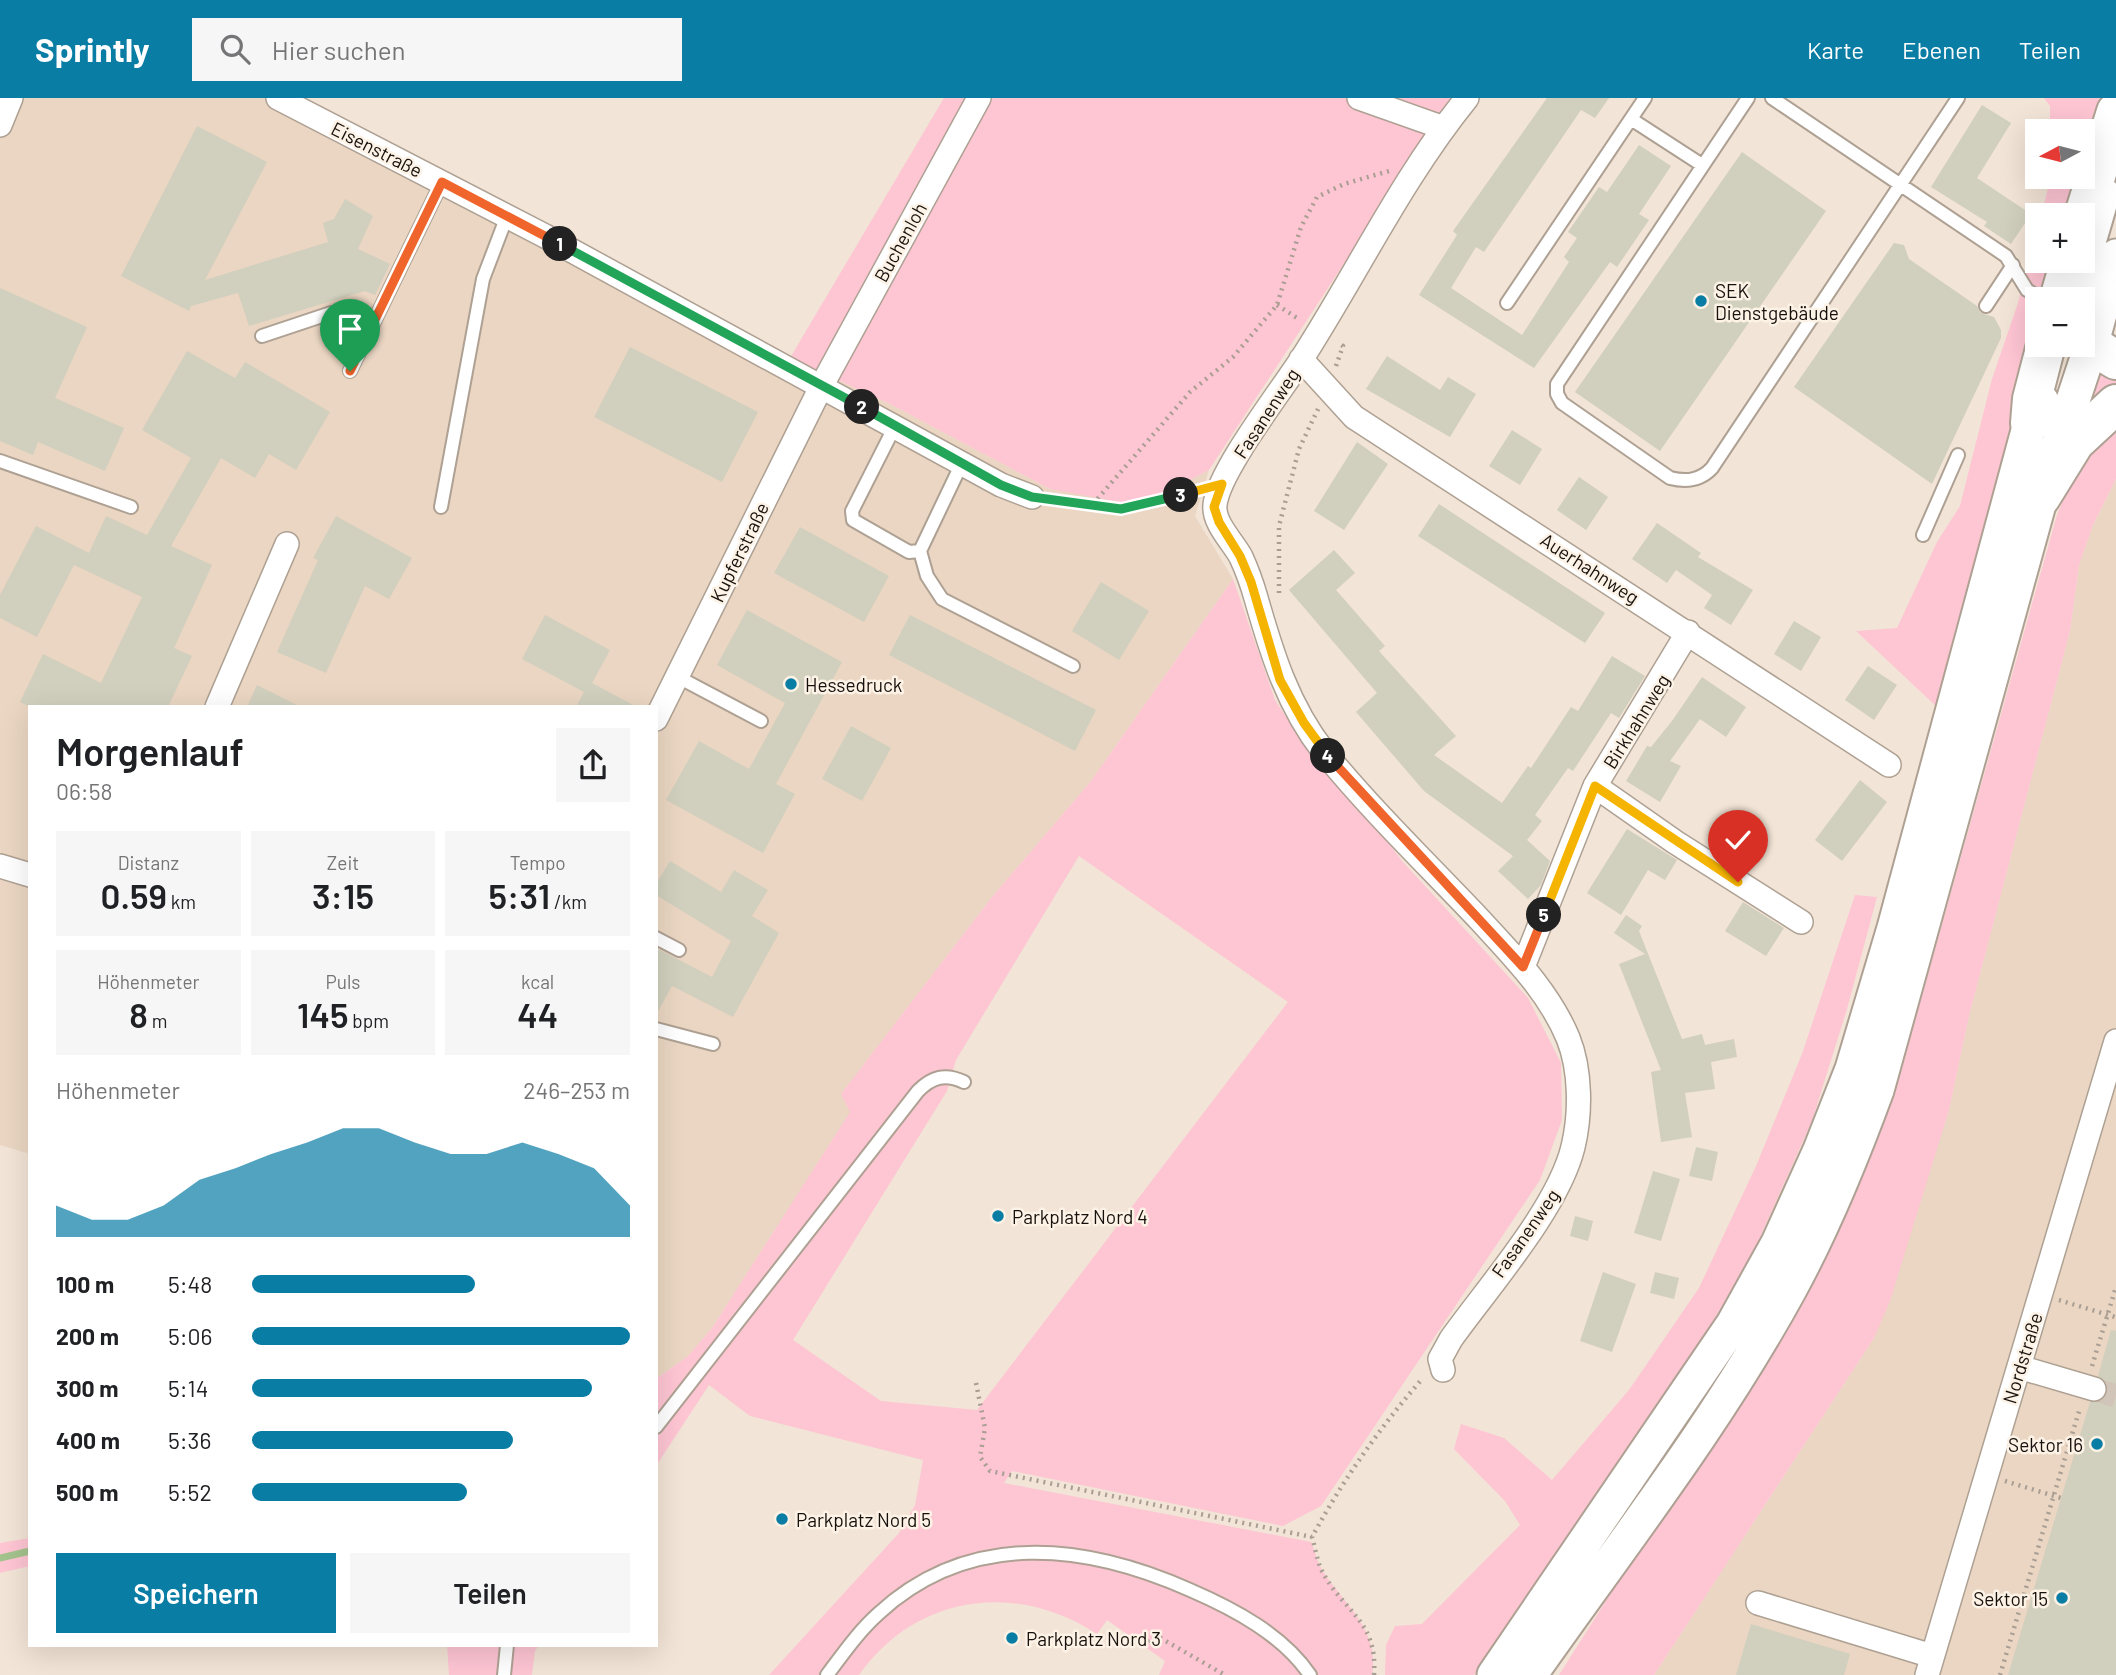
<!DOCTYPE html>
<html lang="de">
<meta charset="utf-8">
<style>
body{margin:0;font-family:Barlow,sans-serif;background:#f6f6f6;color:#202124;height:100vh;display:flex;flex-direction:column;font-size:26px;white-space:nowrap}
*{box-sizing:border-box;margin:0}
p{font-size:23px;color:#757577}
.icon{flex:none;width:38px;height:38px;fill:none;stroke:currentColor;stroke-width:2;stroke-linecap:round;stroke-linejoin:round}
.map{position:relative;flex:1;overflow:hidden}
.panel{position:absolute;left:28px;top:607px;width:630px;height:942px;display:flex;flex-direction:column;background:#fff;border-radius:0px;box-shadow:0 7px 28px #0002}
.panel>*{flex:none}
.needle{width:46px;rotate:263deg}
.fabs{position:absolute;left:2025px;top:21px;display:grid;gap:14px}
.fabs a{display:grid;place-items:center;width:70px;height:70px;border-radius:0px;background:#fff;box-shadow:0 7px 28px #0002;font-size:35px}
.pin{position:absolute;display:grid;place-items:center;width:60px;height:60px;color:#fff;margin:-72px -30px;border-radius:50% 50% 50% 0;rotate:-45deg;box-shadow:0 0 7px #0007}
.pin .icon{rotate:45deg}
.km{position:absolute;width:35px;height:35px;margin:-18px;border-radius:50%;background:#222;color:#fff;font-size:19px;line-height:35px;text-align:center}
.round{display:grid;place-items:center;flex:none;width:74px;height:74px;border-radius:0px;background:#f6f6f6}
.summary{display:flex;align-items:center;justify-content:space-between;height:119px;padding:0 28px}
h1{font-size:38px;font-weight:600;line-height:52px}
.figures{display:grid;grid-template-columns:repeat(3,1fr);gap:10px;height:119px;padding:7px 28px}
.figures div{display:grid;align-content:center;border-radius:0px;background:#f6f6f6;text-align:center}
.figures b{font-size:35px;font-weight:600}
.figures small{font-size:19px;font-weight:400}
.figures p{font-size:19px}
.chart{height:196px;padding:14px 28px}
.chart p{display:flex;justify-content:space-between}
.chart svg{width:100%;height:126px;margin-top:7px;fill:#0a7da5;opacity:.7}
.primary-button{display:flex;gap:14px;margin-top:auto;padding:14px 28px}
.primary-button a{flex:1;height:80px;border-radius:0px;background:#0a7da5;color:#fff;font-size:28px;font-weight:600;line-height:80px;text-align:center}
.primary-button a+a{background:#f6f6f6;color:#202124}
ul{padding:0 28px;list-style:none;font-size:23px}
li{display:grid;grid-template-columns:112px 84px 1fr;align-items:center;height:52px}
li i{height:18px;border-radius:9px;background:#0a7da5}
header{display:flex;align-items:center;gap:42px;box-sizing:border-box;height:98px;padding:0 35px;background:#0a7da5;color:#fff}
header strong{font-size:33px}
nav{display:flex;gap:38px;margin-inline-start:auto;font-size:24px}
.search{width:490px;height:63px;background:#f6f6f6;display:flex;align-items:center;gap:18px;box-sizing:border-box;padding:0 24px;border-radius:0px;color:#757577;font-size:26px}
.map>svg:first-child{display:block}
.built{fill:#ead6c2}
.green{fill:#fec5d3;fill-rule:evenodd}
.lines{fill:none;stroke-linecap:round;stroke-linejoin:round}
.stream{stroke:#a4c38d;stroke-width:7}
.building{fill:#d1cfbd}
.minor-tunnel{stroke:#d1c4b8;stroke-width:23;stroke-dasharray:23 11;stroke-linecap:butt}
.service-casing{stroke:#aea193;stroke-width:16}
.minor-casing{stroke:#aea193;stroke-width:26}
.secondary-casing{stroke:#aea193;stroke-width:37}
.motorway-casing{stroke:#aea193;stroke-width:42}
.path{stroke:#a99e93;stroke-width:4.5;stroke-dasharray:2 5;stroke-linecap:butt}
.service{stroke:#fff;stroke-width:12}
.minor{stroke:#fff;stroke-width:23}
.secondary{stroke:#fff;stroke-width:33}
.motorway{stroke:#fff;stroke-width:38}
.split-1-casing{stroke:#fff;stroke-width:14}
.split-2-casing{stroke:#fff;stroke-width:14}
.split-3-casing{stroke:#fff;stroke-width:14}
.split-4-casing{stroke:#fff;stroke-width:14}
.split-5-casing{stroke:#fff;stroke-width:14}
.split-6-casing{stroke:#fff;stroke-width:14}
.split-1{stroke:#f0652b;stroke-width:9}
.split-2{stroke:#22a559;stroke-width:9}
.split-3{stroke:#22a559;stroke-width:9}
.split-4{stroke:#f5b400;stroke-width:9}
.split-5{stroke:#f0652b;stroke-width:9}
.split-6{stroke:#f5b400;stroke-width:9}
.poi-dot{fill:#0a7da5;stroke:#fdf2e6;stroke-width:2.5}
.labels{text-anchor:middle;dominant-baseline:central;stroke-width:5;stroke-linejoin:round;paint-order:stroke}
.street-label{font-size:19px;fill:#16110c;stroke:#fdf2e6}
.poi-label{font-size:19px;fill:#16110c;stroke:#fdf2e6;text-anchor:start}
</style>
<header>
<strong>Sprintly</strong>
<div class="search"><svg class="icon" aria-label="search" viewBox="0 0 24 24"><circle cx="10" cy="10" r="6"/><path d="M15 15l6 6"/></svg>Hier suchen</div>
<nav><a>Karte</a><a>Ebenen</a><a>Teilen</a></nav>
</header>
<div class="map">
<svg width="2116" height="1577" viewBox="0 0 2116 1577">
<rect width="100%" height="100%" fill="#f2e4d6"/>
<path class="built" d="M0,0H297L790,260L892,307L1050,391L1161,397L1209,372L1195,418L1233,481L1091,683L992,799L842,995L851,1013L712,1230L688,1258L656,1281V609H30V1056L0,1047Z
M2116,381V1577H1654L1874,1240L1949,1012L1969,918L2070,533L2079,467L2093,427Z"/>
<path class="green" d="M944,0H1456L1439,20L1209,372L1161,397L1125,405L1050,391L892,307L790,260Z
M2044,0H2109L2077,117H2041L2051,79H2082V33H2050V8Z
M2037,132V163H2063L2037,201V247L1938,610L1856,533L1897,530L1937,444L1960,408L1992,281L2018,205Z
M2095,267L2116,276V290L2081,317Z
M2116,318V381L2093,427L2079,467L2070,533L1969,918L1949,1012L1890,1203L1874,1240L1654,1577H1559L1616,1487L1884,1019L1923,894L2057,417L2074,375Z
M1233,481L1275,602L1318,668L1378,731L1402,763L1528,900L1561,965L1562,1022L1540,1082L1321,1408L1283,1428L1012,1373L1004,1385L1311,1444C1315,1454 1318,1466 1324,1475C1346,1508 1380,1533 1372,1577H1159L1165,1563L1107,1522L1097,1536C1016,1483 916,1496 859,1577H769L899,1435L915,1407L923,1362L750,1318L709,1287L656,1368V1281L688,1258L712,1230L850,1014L841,996L992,799L1091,683ZM1079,758L1288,904L977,1312L881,1303L793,1242L947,993L956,962Z
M1855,797L1877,799L1847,911L1812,1023L1753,1155L1699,1247L1620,1370L1474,1577H1385L1386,1547L1395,1528L1422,1526L1520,1427L1505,1403L1454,1351L1461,1326L1504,1340L1552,1382L1629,1292L1699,1190L1756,1068L1802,956Z
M30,1440V1468L0,1475V1445Z
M447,1547H539L535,1553L532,1577H449Z"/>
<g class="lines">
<path class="stream" d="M0,1460L30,1453"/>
</g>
<path class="building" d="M1547,0H1609L1595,20L1581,12L1484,154L1476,149L1451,190L1522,237L1569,164L1564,159L1577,140L1568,134L1599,89L1607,94L1639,47L1671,68L1639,116L1649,122L1617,169L1610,164L1534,270L1419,197L1457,137L1453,133Z
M1982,7L2011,25L1977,80L2031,116L2011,146L1984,128L1987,124L1931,89Z
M197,28L267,64L205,182L328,144L323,125L334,121L345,101L373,118L358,151L390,166L375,197L365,193L249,228L238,195L191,208L189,213L121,178Z
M1742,54L1826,113L1660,353L1575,294Z
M1894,145L1904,147L1909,161L1977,208L1981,215L1994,219L2001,232V240L1932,386L1794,289Z
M0,190L87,229L55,300L124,330L105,373L38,344L33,357L0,343Z
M630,249L758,314L722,384L594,319Z
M187,253L235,280L245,264L330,314L296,372L269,356L255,380L221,360L171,448L212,467L174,550L192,558L168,609H30L20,604L43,556L101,585L142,499L74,467L37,539L0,520V497L36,428L89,455L106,418L147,437L191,360L142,332Z
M1387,258L1440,292L1448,279L1476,296L1450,339L1366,291Z
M1512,332L1542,351L1520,387L1489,368Z
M1357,344L1388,366L1344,432L1314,413Z
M1579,379L1608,399L1586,432L1557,412Z
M1439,406L1605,515L1585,545L1418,438Z
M336,418L412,460L389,501L365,488L326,575L277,554L318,462L313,460Z
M1657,425L1701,455L1698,459L1753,492L1731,527L1704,510L1712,497L1676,472L1667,485L1632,461Z
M800,429L889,478L864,524L774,475Z
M1334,452L1355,475L1336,492L1385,548L1379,553L1456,638L1434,657L1502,705L1528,668L1531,670L1571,609L1578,613L1612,558L1645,578L1619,620L1611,615L1573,673L1568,670L1535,717L1542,723L1527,742L1550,763L1541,787L1528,801L1498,773L1513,758L1424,693L1356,614L1377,595L1289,492Z
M1101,484L1149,513L1119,562L1072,533Z
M747,512L842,564L776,686L795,696L763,755L666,702L699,643L749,671L785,605L717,567Z
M545,517L610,552L592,585L637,609H576L584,594L522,561Z
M910,517L1096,612L1075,653L889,557Z
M1794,523L1821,539L1801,573L1774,556Z
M1868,568L1897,587L1874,622L1845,602Z
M1702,579L1746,609L1726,639L1700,621L1670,663L1681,668L1660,704L1626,683L1647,648L1651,649L1672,623Z
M257,587L301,609H247Z
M851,628L891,650L862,703L822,681Z
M1860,682L1887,704L1842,763L1815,742Z
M1733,712L1762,731L1740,766L1710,747Z
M1627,731L1677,762L1665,782L1648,772L1621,817L1587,795Z
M670,763L721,794L734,772L768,792L752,818L779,835L733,919L672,888L656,917V850L712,879L731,843L656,797V786Z
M1743,804L1784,830L1766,858L1725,833Z
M1626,817L1642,828L1639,833L1682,941L1702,936L1705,947L1734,941L1737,959L1711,964L1715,991L1685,995L1692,1039L1661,1044L1651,974L1661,972L1619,866L1645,856L1614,835Z
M1696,1049L1718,1054L1712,1083L1689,1078Z
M1653,1073L1680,1081L1661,1143L1634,1135Z
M1575,1118L1593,1123L1588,1143L1570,1138Z
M1603,1174L1636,1186L1612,1254L1580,1243Z
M1655,1174L1679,1180L1674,1201L1650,1195Z
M2111,1232L2116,1233V1577H2008L2090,1304H2098L2107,1296V1287L2098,1278Z
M1751,1526L1850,1556L1844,1577H1736Z"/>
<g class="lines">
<path class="minor-tunnel" d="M2094,1291L2116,1298"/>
<g class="service-casing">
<path id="service" d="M1748,0L1557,286V296L1562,305L1670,380C1686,384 1700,383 1712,370L1958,0
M1772,0L2006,158L2027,192L2041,201
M1631,21L1702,67
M1507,205L1645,0
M1986,208L2013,167
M262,238L331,215L371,231
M350,273L442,84
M895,328L852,413L853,422L909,454L920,453L962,365
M0,363L131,409
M441,409L483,181L507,118
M1923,437L1958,357
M920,453L927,478L942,501L1073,568
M678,579L761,623
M656,840L679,852
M656,931L713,946
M656,1329L918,993C932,979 945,975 964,984
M504,1577L507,1547
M827,1577C843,1556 858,1534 878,1516C969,1432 1084,1445 1190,1492C1234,1511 1283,1537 1310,1577"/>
</g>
<g class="minor-casing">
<path id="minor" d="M278,0L545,138L1001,387L1032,399
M1359,0L1444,30
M0,27L11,0
M1301,261L1354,319L1889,667
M217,609L287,446
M656,621L822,287L979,0
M1595,688L1675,744L1801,824
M0,768L30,777
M1523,869L1595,688L1688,534
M2019,1269L2094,1291
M1443,1272L1440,1261L1451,1241C1489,1188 1558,1110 1573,1049C1581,1016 1581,972 1568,940C1549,894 1513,858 1480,822C1428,767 1372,713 1324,654C1288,608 1272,556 1256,500C1252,486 1247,472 1241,459C1233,444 1213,425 1215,407C1218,374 1281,293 1301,262C1357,175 1402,80 1467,0
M1758,1505L1932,1558
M1927,1577L2116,943"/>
</g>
<g class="secondary-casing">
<path id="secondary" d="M2074,195L2103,96
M1494,1577L1733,1226L1778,1145L1820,1052L1852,971L1894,830L2030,325L2042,303
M1530,1577C1619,1450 1716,1327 1790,1191C1825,1127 1852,1060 1877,992L2041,399L2091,248L2116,158"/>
</g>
<g class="motorway-casing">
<path id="motorway" d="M2082,123L2116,14
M2059,201L2070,163
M2082,241L2116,262
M2030,325L2032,301L2046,247
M2041,399L2075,344L2116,306"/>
</g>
<path class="path" d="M1277,207L1300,222
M1336,268L1343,248L1338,245
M1051,401L1121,411L1196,393
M1093,406L1190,294L1233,259L1277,207L1301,129L1317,99L1344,86L1389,73
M1279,495V428L1299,351L1318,311
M2059,1202L2115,1219
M2092,1268L2116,1189
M976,1285L985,1330L980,1359L990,1373L1312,1439
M2005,1383L2061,1400
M1142,1547L1157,1538L1225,1577
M1374,1577C1378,1521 1342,1514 1321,1471C1317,1462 1315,1449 1312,1439C1343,1382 1380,1329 1423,1280
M2000,1577L2080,1310"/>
<use href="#service" class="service"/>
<use href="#minor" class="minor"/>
<use href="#secondary" class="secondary"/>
<use href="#motorway" class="motorway"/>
</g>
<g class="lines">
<g class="split-1-casing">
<path id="split-1" d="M350,273L442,84L560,146"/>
</g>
<g class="split-2-casing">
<path id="split-2" d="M560,146L862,309"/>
</g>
<g class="split-3-casing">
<path id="split-3" d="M862,309L1001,387L1032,399L1121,411L1181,397"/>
</g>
<g class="split-4-casing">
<path id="split-4" d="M1181,397L1222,386L1214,409L1219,424L1240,458L1251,484L1280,582L1304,625L1328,658"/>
</g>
<g class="split-5-casing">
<path id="split-5" d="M1328,658L1523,869L1544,817"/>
</g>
<g class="split-6-casing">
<path id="split-6" d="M1544,817L1595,688L1738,784"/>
</g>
<use href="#split-1" class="split-1"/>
<use href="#split-2" class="split-2"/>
<use href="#split-3" class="split-3"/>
<use href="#split-4" class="split-4"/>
<use href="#split-5" class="split-5"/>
<use href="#split-6" class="split-6"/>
</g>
<g class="poi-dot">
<circle cx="1701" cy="203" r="7"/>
<circle cx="791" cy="586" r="7"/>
<circle cx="998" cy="1118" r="7"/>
<circle cx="2097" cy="1346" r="7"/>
<circle cx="782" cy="1421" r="7"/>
<circle cx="2062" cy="1500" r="7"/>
<circle cx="1012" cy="1540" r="7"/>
</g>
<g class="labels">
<g class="street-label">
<text transform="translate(377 51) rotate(27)">Eisenstraße</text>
<text transform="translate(900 144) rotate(-61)">Buchenloh</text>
<text transform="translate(1266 315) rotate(-57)">Fasanenweg</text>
<text transform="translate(739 454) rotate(-64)">Kupferstraße</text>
<text transform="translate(1590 470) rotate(33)">Auerhahnweg</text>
<text transform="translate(1636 623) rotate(-58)">Birkhahnweg</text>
<text transform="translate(1525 1135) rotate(-55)">Fasanenweg</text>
<text transform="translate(2022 1260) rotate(-73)">Nordstraße</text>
</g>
<g class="poi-label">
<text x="1715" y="192">SEK<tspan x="1715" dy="22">Dienstgebäude</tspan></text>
<text x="805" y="586">Hessedruck</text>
<text x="1012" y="1118">Parkplatz Nord 4</text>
<text x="2083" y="1346" text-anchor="end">Sektor 16</text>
<text x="796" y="1421">Parkplatz Nord 5</text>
<text x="2048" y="1500" text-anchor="end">Sektor 15</text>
<text x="1026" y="1540">Parkplatz Nord 3</text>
</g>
</g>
</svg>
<div class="fabs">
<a><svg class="needle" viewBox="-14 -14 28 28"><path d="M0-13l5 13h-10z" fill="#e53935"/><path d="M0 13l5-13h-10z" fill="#757577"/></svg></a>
<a>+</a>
<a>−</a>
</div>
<div class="pin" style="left:350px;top:273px;background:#1e9e55"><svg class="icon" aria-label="arrive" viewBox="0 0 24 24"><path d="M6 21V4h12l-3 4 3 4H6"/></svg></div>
<div class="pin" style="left:1738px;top:784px;background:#d93025"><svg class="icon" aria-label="check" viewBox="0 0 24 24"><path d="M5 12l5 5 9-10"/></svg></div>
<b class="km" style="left:560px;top:146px">1</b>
<b class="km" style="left:862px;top:309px">2</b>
<b class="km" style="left:1181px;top:397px">3</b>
<b class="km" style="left:1328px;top:658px">4</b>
<b class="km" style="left:1544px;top:817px">5</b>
<section class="panel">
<div class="summary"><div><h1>Morgenlauf</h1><p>06:58</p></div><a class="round"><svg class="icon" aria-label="share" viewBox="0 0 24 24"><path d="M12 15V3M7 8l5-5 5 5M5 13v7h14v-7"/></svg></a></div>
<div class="figures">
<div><p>Distanz</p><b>0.59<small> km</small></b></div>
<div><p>Zeit</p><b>3:15</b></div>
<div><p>Tempo</p><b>5:31<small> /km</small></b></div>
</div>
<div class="figures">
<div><p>Höhenmeter</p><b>8<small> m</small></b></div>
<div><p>Puls</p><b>145<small> bpm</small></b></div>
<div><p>kcal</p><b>44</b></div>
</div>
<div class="chart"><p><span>Höhenmeter</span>246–253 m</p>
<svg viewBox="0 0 160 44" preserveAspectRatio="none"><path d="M0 44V33L10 38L20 38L30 33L40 24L50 20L60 15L70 11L80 6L90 6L100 11L110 15L120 15L130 11L140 15L150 20L160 33V44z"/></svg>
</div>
<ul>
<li><b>100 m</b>5:48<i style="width:59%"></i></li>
<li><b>200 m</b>5:06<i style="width:100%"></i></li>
<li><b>300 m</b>5:14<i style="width:90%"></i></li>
<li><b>400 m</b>5:36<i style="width:69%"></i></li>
<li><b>500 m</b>5:52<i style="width:57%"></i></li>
</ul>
<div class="primary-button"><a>Speichern</a><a>Teilen</a></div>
</section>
</div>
